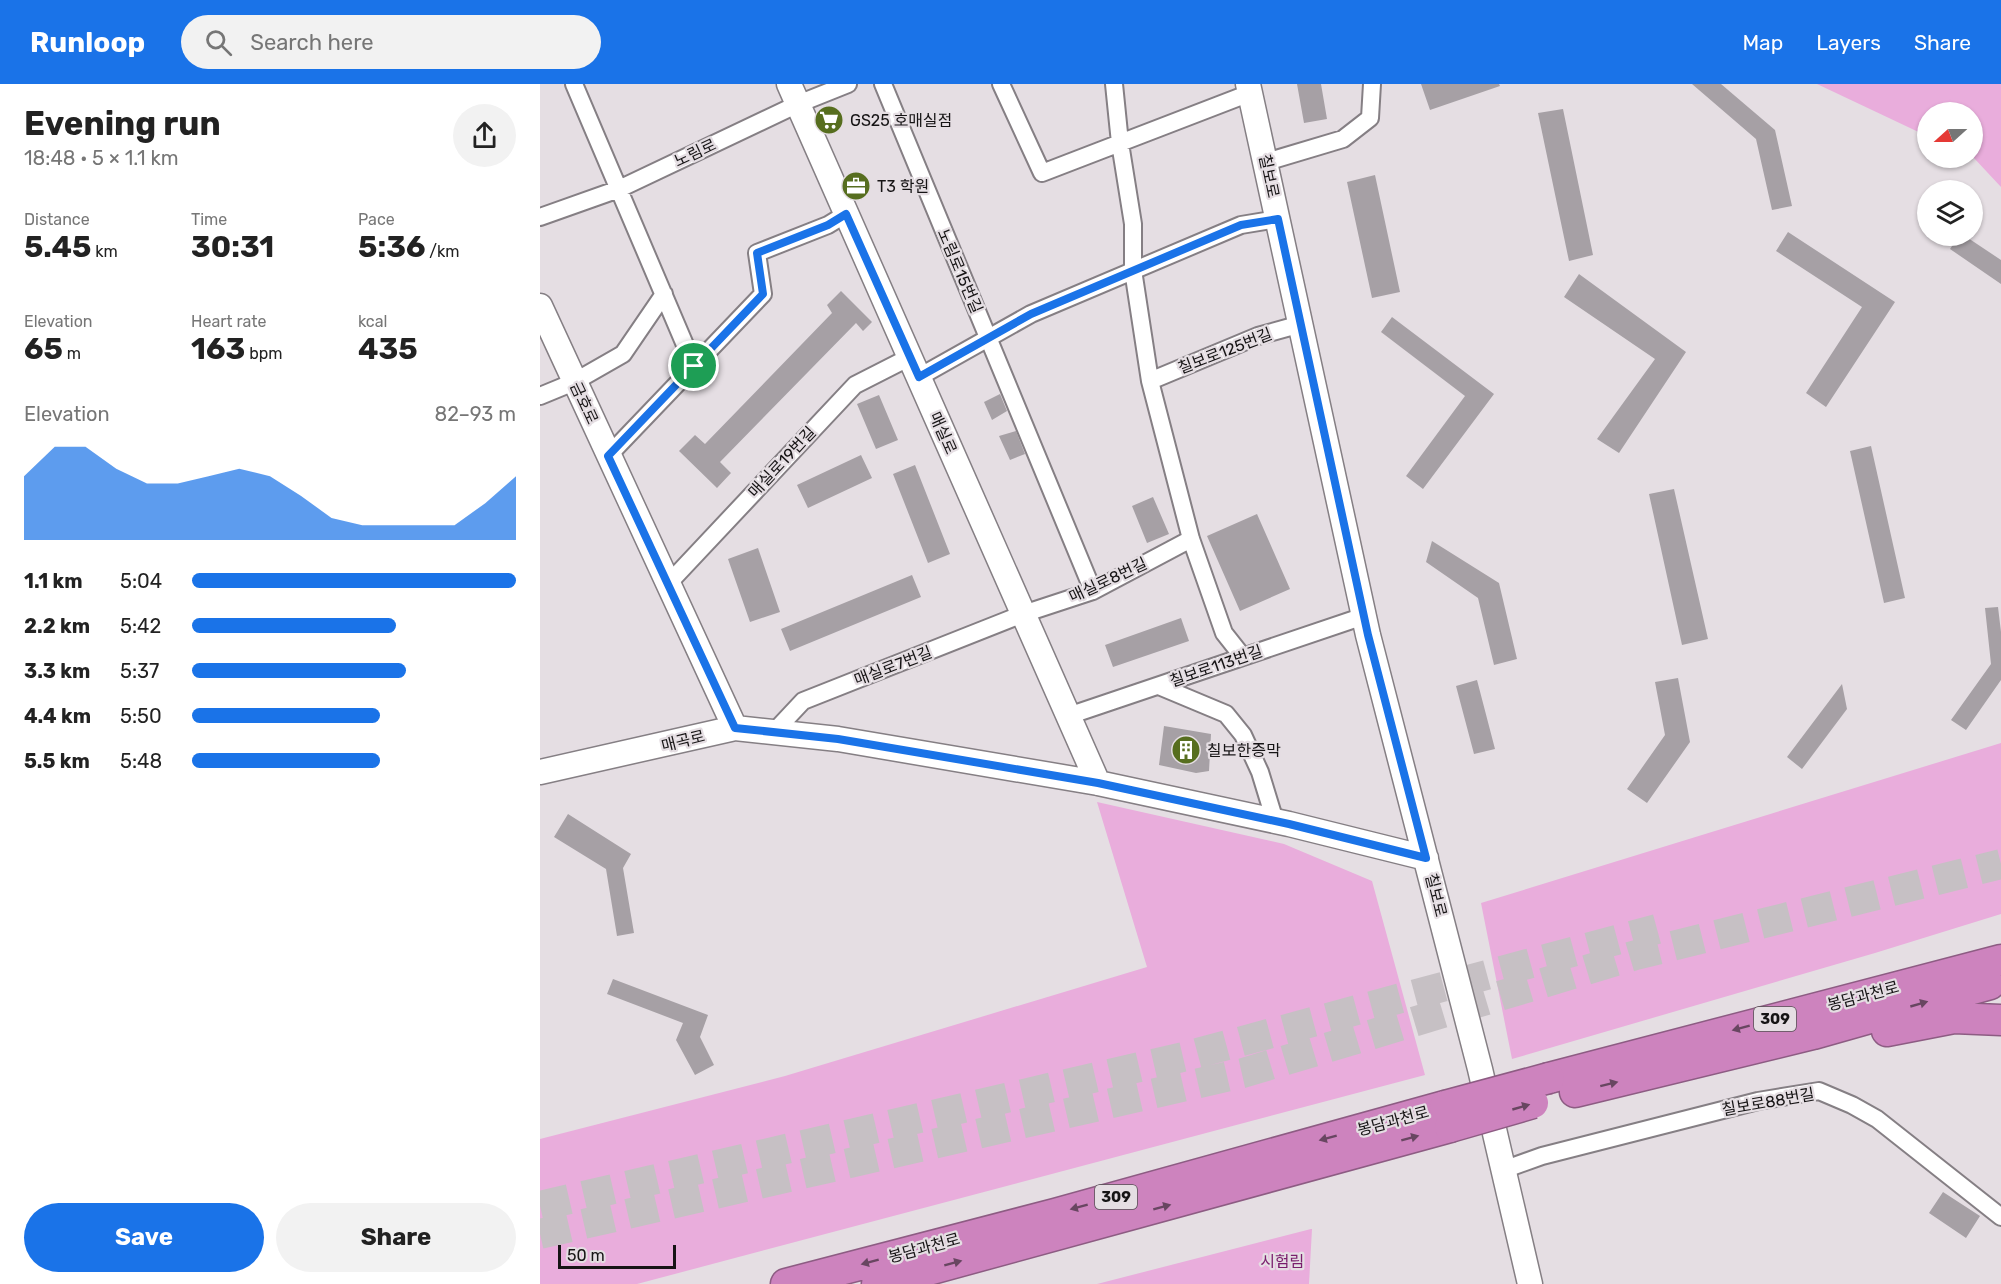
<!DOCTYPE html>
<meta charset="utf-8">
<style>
body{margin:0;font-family:Rubik,"Noto Sans KR",sans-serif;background:#f2f2f2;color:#222;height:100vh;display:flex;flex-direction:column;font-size:22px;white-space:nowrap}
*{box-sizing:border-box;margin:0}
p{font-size:20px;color:#767676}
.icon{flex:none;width:33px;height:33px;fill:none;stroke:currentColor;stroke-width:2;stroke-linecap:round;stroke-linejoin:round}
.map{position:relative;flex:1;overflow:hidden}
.drawer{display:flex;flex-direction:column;background:#fff;width:540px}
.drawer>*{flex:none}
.needle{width:39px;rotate:249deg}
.fabs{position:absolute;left:1377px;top:18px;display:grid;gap:12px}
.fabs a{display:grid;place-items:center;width:66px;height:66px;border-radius:50%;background:#fff;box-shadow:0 2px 4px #0004;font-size:30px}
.scale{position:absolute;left:18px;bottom:15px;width:118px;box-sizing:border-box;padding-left:6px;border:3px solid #161415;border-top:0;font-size:16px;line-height:21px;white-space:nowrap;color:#161415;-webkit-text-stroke:4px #e5dee3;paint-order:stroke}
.pin{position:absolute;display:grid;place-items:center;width:51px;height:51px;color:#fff;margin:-26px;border:3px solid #fff;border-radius:50%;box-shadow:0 2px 6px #0007}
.round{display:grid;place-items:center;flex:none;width:63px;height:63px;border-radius:32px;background:#f2f2f2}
.head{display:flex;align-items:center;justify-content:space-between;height:102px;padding:0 24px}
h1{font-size:33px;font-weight:700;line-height:45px}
.metrics{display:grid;grid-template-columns:repeat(3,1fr);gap:9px;height:102px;padding:6px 24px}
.metrics div{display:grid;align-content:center}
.metrics b{font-size:30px;font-weight:700}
.metrics small{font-size:16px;font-weight:400}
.metrics p{font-size:16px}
.chart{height:168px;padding:12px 24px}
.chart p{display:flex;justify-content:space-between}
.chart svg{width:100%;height:108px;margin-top:6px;fill:#1a73e8;opacity:.7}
.button{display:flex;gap:12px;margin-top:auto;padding:12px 24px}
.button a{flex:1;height:69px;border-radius:36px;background:#1a73e8;color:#fff;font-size:24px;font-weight:700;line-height:69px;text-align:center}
.button a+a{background:#f2f2f2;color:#222}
ul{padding:0 24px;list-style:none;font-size:20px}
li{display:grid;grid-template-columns:96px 72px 1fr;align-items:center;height:45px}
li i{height:15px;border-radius:8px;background:#1a73e8}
header{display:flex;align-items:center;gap:36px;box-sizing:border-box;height:84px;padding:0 30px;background:#1a73e8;color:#fff}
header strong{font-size:28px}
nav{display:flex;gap:33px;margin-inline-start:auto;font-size:21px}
.search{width:420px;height:54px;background:#f2f2f2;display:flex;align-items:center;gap:15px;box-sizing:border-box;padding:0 21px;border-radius:33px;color:#767676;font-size:22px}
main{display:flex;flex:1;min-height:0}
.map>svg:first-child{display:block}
.green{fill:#e9addc}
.building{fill:#a6a0a5}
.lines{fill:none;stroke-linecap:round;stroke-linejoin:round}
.highway-tunnel{stroke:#c6c0c4;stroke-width:30;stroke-dasharray:30 15;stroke-linecap:butt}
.street-casing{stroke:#857f84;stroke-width:20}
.secondary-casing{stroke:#857f84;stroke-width:27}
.highway-casing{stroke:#8d5c83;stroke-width:33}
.street{stroke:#fff;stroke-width:16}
.secondary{stroke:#fff;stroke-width:24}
.highway{stroke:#cd83be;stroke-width:30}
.highway-bridge-casing{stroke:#8d5c83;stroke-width:33;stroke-linecap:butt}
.highway-bridge{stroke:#cd83be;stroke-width:30}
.oneway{fill:#684661}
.route-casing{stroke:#fff;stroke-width:12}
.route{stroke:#1a73e8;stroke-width:8}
.labels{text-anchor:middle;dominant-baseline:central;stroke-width:4.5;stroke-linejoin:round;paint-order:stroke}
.shield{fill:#e5dee3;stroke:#545153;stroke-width:1.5}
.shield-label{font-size:15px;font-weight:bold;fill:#161415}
.poi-label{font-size:16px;fill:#161415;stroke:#e5dee3;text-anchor:start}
.street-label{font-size:16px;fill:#161415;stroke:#e5dee3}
.park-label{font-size:16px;fill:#7a1e6d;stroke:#e5dee3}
</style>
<header>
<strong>Runloop</strong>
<div class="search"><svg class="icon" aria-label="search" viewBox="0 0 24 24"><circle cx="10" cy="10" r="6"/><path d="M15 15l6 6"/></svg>Search here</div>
<nav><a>Map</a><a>Layers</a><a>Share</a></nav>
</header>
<main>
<section class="drawer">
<div class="head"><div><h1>Evening run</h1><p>18:48 · 5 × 1.1 km</p></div><a class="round"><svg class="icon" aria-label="share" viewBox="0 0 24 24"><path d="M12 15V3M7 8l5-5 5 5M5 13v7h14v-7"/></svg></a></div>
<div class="metrics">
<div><p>Distance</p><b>5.45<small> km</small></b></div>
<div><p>Time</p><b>30:31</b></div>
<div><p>Pace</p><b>5:36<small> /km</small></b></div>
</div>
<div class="metrics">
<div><p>Elevation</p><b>65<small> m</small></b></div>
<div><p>Heart rate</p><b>163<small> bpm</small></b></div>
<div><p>kcal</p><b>435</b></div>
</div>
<div class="chart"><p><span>Elevation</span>82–93 m</p>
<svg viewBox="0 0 160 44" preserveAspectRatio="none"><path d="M0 44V18L10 6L20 6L30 15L40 21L50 21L60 18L70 15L80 18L90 26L100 35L110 38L120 38L130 38L140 38L150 29L160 18V44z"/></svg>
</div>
<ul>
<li><b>1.1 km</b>5:04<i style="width:100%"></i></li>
<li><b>2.2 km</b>5:42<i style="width:63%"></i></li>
<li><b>3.3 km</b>5:37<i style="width:66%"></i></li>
<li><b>4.4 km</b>5:50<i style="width:58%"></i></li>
<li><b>5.5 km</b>5:48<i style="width:58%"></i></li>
</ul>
<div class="button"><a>Save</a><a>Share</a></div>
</section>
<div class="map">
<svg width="1461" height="1200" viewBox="0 0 1461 1200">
<rect width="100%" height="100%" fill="#e5dee3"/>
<path class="green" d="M1277,0H1461V103L1433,73L1432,28H1388L1387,52Z
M1461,659V830L1335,869L972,975L941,819Z
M557,718L744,760L832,797L885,991L97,1200H0V1055L245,992L607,883Z
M772,1145L769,1200H557L771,1145Z"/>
<path class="building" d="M757,0H781L787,35L764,39Z
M881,0H959L960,2L890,26Z
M1152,0H1181L1235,46L1252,122L1232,126L1216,55Z
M1023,25L1053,171L1029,177L998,29Z
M835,91L860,208L832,214L807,98Z
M1248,148L1355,218L1286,323L1266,309L1322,223L1236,167Z
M1419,152H1425L1461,176V200L1410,165Z
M1039,190L1146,268L1079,369L1057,355L1115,275L1024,213Z
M301,207L332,238L323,247L316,239L180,378L191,389L177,404L139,367L155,351L165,360L292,229L287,221Z
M852,233L954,310L883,405L866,392L925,312L841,248Z
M460,310L467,327L452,336L444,318Z
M339,311L358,356L336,365L317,320Z
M476,347L485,370L470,376L459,352Z
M1331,362L1365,514L1344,519L1310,367Z
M321,371L332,394L268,424L257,401Z
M375,381L410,470L388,479L353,390Z
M1134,405L1168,555L1142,561L1109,410Z
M613,413L629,450L607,459L592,422Z
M717,430L750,505L700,527L667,452Z
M892,457L959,499L977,575L954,581L938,514L886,478Z
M218,464L240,528L210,538L188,475Z
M372,491L381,513L250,567L241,545Z
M1458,523L1461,548V596L1426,646L1411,636L1451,580L1445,524Z
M641,534L649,557L573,583L565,561Z
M1138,594L1150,658L1107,719L1087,705L1125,651L1115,598Z
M937,596L955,665L934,670L916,602Z
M1302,600L1307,625L1262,685L1247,673Z
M624,642L671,650L669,687L656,689L619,681Z
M28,730L91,770L83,784L94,849L77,852L66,785L14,753Z
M73,895L168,931L160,953L174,981L155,991L136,956L143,939L67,910Z
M1403,1108L1440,1132L1426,1154L1389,1129Z"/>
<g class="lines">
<path class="highway-tunnel" d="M0,1122L643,973L1117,845
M0,1150L703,989L1096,871L1461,780"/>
<g class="street-casing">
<path id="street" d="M34,0L154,282
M343,0L553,507
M461,0L502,89L710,9
M574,0L580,59L593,140V186L610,297L651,455L684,549L703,573
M726,78L803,55L830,34L832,0
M0,133L79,105L258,20L308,0
M379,293L491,230L701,141L738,135
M610,297L718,252L761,240
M0,312L34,298L83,270L124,210
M68,372L223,210L217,169L288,141L306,130
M128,500L315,301L370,273
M619,602L686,630L703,651L720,688L735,737
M528,632L824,532
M233,649L263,617L483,530L553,507L651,455
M963,1086L1002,1072L1218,1017L1279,1007L1312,1021L1337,1035L1461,1133"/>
</g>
<g class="secondary-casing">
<path id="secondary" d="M249,0L558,699
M708,0L828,551L940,985L990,1200
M0,222L195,644
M0,688L195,644L298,655L558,699L749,740L886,774"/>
</g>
<g class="highway-casing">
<path id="highway" d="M1347,947L1414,934L1461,936
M1009,994L1461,876
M1035,1008L1273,950L1450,900
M246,1200L515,1130L905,1022
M337,1200L910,1043"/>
</g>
<use href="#street" class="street"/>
<use href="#secondary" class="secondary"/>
<use href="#highway" class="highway"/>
<g class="highway-bridge-casing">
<path id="highway-bridge" d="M905,1022L1009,994
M910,1043L993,1019"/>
</g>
<use href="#highway-bridge" class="highway-bridge"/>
</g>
<defs><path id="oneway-solid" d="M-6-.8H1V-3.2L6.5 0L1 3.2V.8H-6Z" transform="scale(1.5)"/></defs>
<g class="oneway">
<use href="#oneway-solid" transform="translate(1379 920) rotate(-16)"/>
<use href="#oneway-solid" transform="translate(1201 944) rotate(165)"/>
<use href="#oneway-solid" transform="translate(1069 1000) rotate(-14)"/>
<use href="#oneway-solid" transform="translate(981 1023) rotate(-16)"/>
<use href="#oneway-solid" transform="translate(788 1054) rotate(165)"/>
<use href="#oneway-solid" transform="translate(870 1054) rotate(-15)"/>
<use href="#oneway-solid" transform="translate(539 1123) rotate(165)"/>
<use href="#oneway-solid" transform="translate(622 1123) rotate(-15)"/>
<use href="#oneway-solid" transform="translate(330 1178) rotate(165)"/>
<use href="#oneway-solid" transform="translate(413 1179) rotate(-15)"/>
</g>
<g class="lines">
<g class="route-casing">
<path id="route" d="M306,130L379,293L491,230L701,141L738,135L828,551L886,774L749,740L558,699L298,655L195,644L68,372L223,210L217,169L288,141Z"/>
</g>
<use href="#route" class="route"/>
</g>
<defs>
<g id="supermarket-disc" transform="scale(1.5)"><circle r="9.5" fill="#576e1f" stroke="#e5dee3"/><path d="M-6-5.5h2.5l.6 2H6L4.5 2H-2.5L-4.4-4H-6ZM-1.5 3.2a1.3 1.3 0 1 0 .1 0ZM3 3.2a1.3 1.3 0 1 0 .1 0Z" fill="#fff"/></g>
<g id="office-disc" transform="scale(1.5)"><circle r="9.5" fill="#576e1f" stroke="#e5dee3"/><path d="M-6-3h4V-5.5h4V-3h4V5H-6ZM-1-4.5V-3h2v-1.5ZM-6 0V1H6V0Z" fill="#fff"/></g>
<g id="building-disc" transform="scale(1.5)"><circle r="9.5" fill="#576e1f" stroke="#e5dee3"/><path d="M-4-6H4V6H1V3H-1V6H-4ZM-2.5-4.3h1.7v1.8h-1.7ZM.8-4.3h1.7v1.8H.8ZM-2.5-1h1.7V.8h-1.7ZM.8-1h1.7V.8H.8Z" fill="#fff"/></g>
</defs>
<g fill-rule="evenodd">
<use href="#supermarket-disc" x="289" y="36"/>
<use href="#office-disc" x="316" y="102"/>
<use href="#building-disc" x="646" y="666"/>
</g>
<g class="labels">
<g class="shield">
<rect x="1214" y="923" width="42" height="24" rx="4.5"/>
<rect x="555" y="1101" width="42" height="24" rx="4.5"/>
</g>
<g class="shield-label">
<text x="1235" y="935">309</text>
<text x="576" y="1113">309</text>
</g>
<g class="poi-label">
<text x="310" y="36">GS25 호매실점</text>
<text x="337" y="102">T3 학원</text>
<text x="667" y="666">칠보한증막</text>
</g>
<g class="street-label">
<text transform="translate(155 69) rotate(-25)">노림로</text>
<text transform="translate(729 92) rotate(78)">칠보로</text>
<text transform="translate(420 187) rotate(67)">노림로15번길</text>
<text transform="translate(685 267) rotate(-21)">칠보로125번길</text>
<text transform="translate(44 319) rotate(65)">금호로</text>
<text transform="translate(403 349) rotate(66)">매실로</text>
<text transform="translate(242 378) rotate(-47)">매실로19번길</text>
<text transform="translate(568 496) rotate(-25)">매실로8번길</text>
<text transform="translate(353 582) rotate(-21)">매실로7번길</text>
<text transform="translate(676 582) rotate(-19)">칠보로113번길</text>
<text transform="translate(143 657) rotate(-14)">매곡로</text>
<text transform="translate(896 811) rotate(76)">칠보로</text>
<text transform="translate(1323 912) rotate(-15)">봉담과천로</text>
<text transform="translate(1228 1018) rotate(-10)">칠보로88번길</text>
<text transform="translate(853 1037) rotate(-15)">봉담과천로</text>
<text transform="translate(384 1164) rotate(-15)">봉담과천로</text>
</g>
<g class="park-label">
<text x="742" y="1177">시험림</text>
</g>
</g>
</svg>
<div class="fabs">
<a><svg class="needle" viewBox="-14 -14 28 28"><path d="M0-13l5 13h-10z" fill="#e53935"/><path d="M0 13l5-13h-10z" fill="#767676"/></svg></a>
<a><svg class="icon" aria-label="layers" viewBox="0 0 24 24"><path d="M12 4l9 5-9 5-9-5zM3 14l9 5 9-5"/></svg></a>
</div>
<div class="scale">50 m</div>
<div class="pin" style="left:154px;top:282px;background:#1e9e55"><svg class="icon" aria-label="arrive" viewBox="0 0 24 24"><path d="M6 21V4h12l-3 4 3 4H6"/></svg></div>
</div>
</main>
